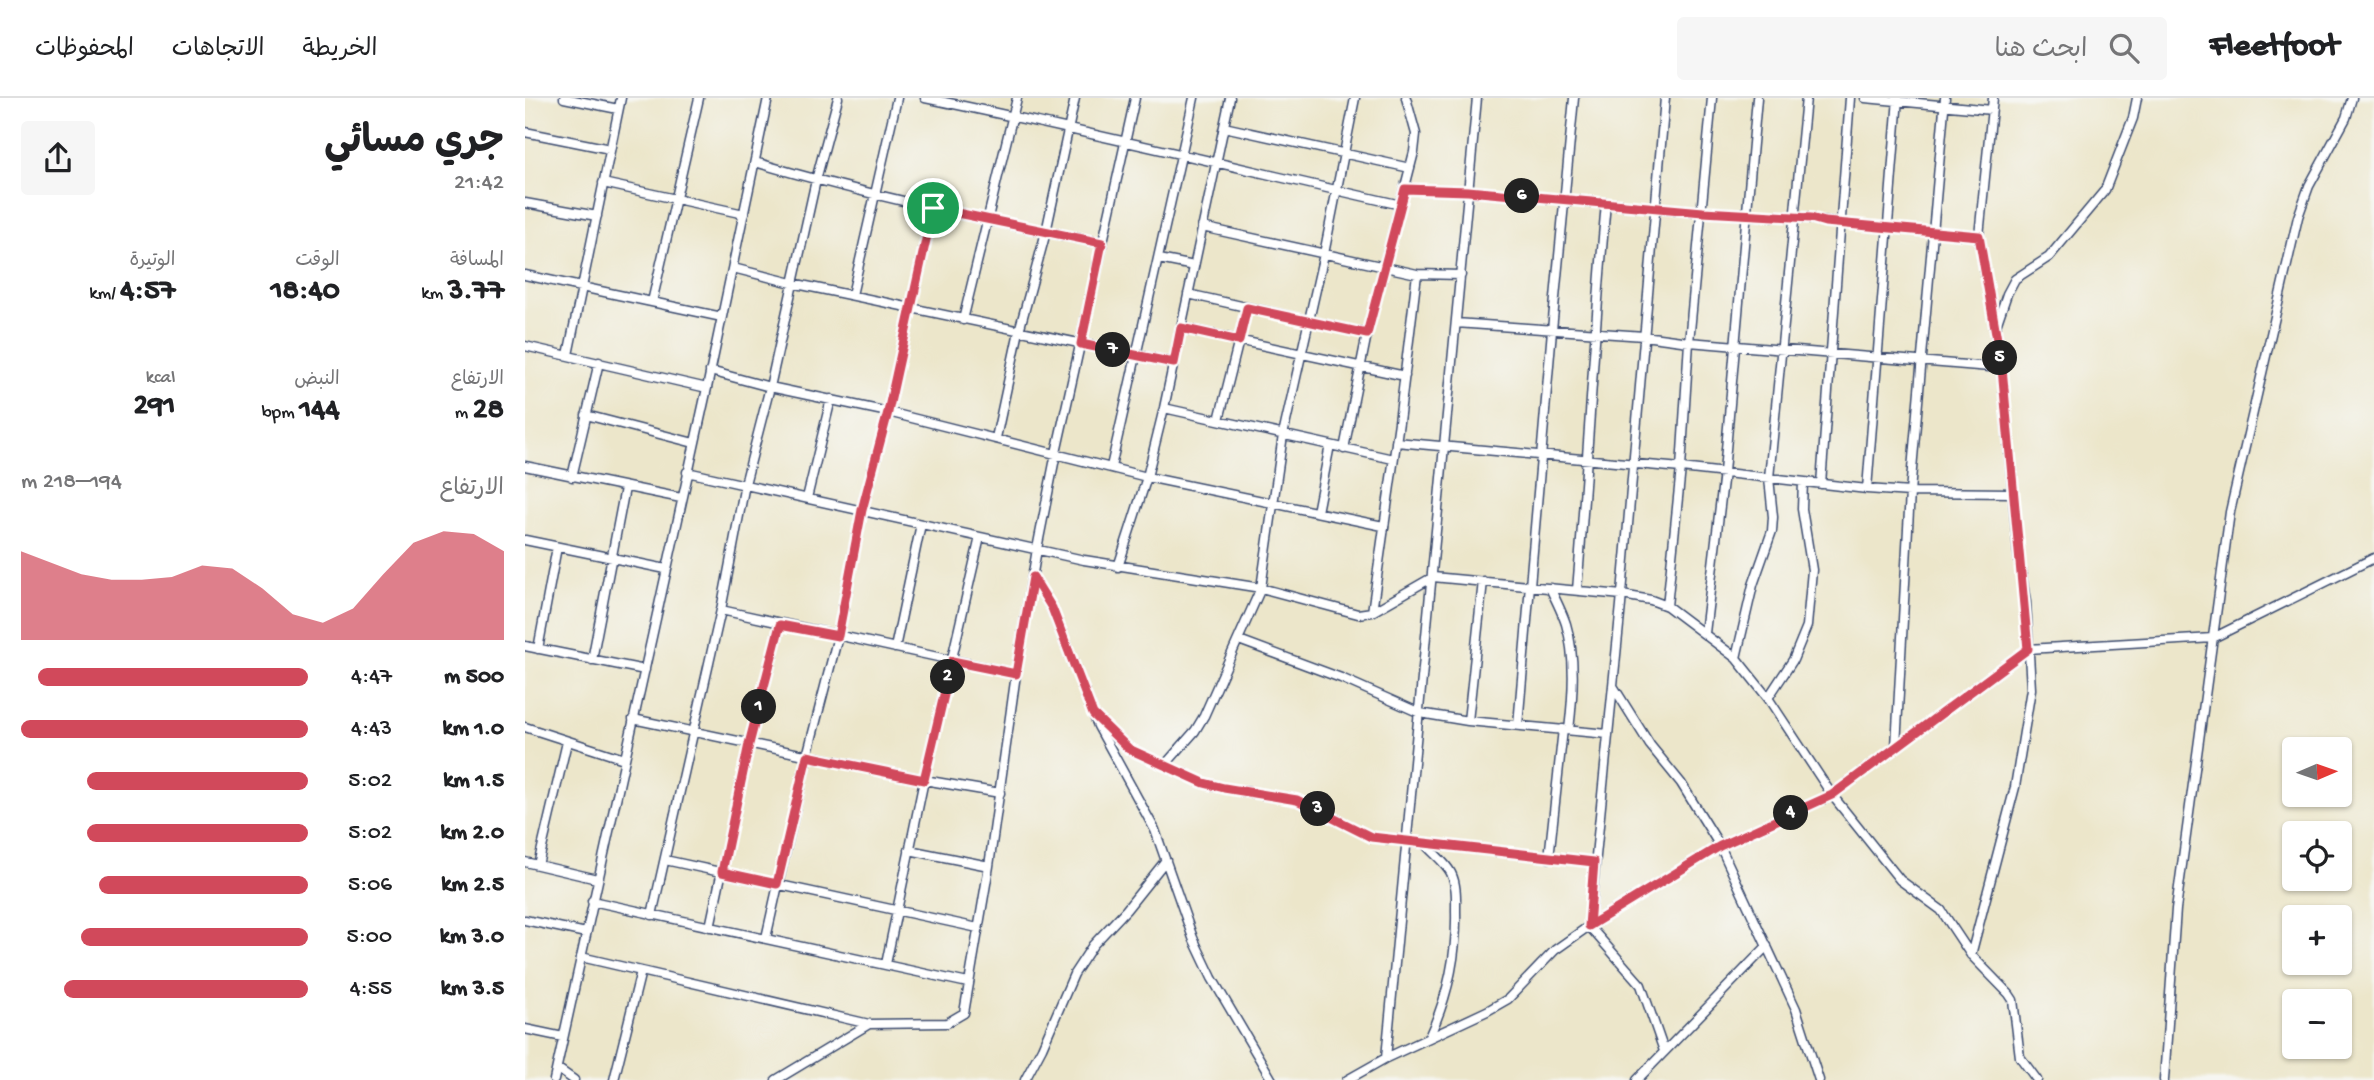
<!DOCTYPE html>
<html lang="ar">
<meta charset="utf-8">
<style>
body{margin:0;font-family:"Gochi Hand","Playpen Sans Arabic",sans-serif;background:#f6f6f6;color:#202124;direction:rtl;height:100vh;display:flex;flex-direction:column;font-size:26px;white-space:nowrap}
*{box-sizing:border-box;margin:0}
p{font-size:23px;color:#757577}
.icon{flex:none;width:38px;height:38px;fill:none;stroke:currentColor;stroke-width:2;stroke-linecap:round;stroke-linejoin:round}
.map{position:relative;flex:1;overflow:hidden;direction:ltr}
.side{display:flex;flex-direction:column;background:#fff;width:525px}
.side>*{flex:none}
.needle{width:46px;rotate:88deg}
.buttons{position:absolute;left:1757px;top:639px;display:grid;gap:14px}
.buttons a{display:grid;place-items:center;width:70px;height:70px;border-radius:7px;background:#fff;box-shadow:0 2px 5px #0004;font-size:35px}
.pin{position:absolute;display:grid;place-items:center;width:60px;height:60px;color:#fff;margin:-30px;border:4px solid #fff;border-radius:50%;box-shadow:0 2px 7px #0007}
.km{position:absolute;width:35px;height:35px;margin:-18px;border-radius:50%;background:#222;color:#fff;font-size:19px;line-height:35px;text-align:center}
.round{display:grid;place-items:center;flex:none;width:74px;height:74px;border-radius:7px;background:#f6f6f6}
.summary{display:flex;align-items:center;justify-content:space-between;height:119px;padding:0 21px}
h1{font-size:38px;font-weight:700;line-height:52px}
.stats{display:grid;grid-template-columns:repeat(3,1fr);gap:10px;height:119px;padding:7px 21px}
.stats div{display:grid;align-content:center}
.stats b{font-size:30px;font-weight:700}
.stats small{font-size:19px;font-weight:400}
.stats p{font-size:19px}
.chart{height:196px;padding:14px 21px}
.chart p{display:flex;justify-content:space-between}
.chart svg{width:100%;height:126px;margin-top:7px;fill:#d1495b;opacity:.7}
ul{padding:0 21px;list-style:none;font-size:23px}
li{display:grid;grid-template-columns:112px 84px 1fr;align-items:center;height:52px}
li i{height:18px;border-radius:9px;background:#d1495b}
header{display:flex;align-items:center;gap:42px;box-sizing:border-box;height:98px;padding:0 35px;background:#fff;border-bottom:2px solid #e0e0e0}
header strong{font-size:33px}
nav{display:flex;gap:38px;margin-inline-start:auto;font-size:24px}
.search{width:490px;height:63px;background:#f6f6f6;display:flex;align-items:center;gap:18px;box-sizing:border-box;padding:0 24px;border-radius:7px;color:#757577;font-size:26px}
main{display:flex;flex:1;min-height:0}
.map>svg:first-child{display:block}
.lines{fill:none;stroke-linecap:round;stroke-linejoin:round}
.minor-casing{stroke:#3a4a6e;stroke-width:11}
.minor{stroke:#fff;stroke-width:8}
.route-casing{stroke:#fff;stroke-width:14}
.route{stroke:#d1495b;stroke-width:9}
</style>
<header>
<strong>Fleetfoot</strong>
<div class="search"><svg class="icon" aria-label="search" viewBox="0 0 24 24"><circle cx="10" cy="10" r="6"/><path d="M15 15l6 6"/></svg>ابحث هنا</div>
<nav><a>الخريطة</a><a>الاتجاهات</a><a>المحفوظات</a></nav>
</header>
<main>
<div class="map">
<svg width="1849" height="982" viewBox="0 0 1849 982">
<rect width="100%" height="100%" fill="#f6f6f2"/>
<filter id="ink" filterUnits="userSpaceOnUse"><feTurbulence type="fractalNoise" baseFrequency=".0143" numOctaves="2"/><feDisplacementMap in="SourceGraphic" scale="14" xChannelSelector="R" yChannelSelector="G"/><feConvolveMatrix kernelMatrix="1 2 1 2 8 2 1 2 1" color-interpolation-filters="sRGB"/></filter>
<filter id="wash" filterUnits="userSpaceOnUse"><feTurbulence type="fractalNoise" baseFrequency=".00686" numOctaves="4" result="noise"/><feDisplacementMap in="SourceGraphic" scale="28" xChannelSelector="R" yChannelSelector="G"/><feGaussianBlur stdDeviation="1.57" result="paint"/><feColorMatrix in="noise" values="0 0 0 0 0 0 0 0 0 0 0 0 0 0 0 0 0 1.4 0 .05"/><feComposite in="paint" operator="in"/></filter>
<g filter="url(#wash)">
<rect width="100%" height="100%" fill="#ece6ca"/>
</g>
<g filter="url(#ink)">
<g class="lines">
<g class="minor-casing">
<path id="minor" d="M39,0L93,11
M400,0C560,33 718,71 876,107
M1340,0L1467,12
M699,29L885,70
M0,34L85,51
M230,64C344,98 461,122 577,145
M78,85L219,116
M880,91L943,93L1178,114L1285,120L1300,124L1454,138
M0,105L72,118
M677,129L892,176L936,177
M634,161L669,168
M208,170L267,185L649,265
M0,177L197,219
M663,196L842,236
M327,197L372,0
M127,204L174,0
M438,222L492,0
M931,225L1119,238L1164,244L1477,270
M1471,228L1482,196L1490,181L1524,159L1580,92L1608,20L1612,0
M656,230L880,278
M0,248L182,290
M43,257L96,0
M185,273L245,289L363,314L622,379L858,428
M639,310L868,361
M61,317L169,345
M694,322L722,210
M471,340L494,233L521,134L550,0
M871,344L1156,370L1342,391L1385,394L1488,395
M819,351L842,236L889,54L891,36L881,0
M0,368L156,400
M586,369L669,0
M162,374L559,462L736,490L833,516L847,514L908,479L1097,497L1126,502L1142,508L1211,560L1243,600L1307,697L1375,782L1416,812L1446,857L1484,896L1488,902L1495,959L1512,982
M47,379L74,264
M1296,386L1325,0
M1342,391L1373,0
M282,400L306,301
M792,414L805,347
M0,442L141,471
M593,469L622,379L639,310L705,0
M508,479L527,511L573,628L630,732L668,840L687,880L747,982
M1025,490C1031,502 1037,514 1041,526C1051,559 1048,598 1044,632
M1052,492C1063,363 1069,234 1081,105
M1142,508L1156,370L1164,244L1187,0
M196,512L491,576
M847,514L874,324L892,176
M1180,535L1199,374L1232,0
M714,542L816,580L895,615L943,623L1083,636
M0,548L120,572
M370,550L396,426
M13,551L32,449
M1211,560L1228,487L1247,433L1248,419L1244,380L1281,0
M67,562L100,390
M1088,588L1125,647L1156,685L1195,748L1271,911L1294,982
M1243,600L1268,562L1282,528L1287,472L1277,411L1278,384
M572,620L604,651L679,685L699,690L772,702L846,739L1069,764
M108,621L399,682L475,695
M943,623L958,483
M993,627L1027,232L1049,0
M0,629L99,661
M1371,649L1385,394L1420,0
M640,667L670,633L679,618L736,490L758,337L799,156L830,0
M901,747C909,756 921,765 926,775C932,787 931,801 931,813C932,857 923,899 904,939
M384,752L464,768
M1024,760L1038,631
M140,762L453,830
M0,764L72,781
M13,767L42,644
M67,803L443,885
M127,817L196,512L220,386L245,289L291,82L313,0
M0,822L61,835
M185,829L224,646L255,527
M241,840L282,658L313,538L337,412L363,314L408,110
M1446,857L1490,689L1506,591L1501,504L1493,454L1477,270L1454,138L1468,0
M56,859L344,926L422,925L439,915L464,768L491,576L512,451L531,355L610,0
M361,866L399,682L455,439
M0,931L38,939
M1139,953L1116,887L1064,828L1096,507L1140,0
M861,960L952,0
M32,970L49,982
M29,982L182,290L243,0
M89,982L116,873
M251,982L344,926
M500,982L517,950L549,876L568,847L601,812L641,762
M822,982L861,960L962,913L983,901L1030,852L1064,828L1195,748L1307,697L1503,551L1688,540L1849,460
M1112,982L1242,848
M1639,982L1651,811L1705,414L1773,119L1784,88L1821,20L1827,0"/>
</g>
<use href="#minor" class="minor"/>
</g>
</g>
<g class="lines" filter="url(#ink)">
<g class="route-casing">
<path id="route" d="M880,91L943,93L1178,114L1286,120L1300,124L1454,138L1477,270L1503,551L1307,697L1195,748L1064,828L1069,764L846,739L772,702L699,690L679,685L604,651L568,616L527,510L508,479L491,576L427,563L399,682L282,658L252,786L197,774L224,646L255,527L313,538L337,412L363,314L408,110L577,145L556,246L649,265L656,230L714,243L722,210L842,236Z"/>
</g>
<use href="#route" class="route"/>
</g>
</svg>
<div class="buttons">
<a><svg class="needle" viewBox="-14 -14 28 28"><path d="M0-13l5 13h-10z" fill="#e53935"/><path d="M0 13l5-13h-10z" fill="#757577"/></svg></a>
<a><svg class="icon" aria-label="locate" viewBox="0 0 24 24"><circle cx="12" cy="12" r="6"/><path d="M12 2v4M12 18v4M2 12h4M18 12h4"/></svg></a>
<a>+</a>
<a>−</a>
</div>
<div class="pin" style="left:408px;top:110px;background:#1e9e55"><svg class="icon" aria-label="arrive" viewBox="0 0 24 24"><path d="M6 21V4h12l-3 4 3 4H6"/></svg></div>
<b class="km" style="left:234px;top:609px">1</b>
<b class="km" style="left:423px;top:579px">2</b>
<b class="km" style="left:793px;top:711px">3</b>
<b class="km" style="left:1266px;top:715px">4</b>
<b class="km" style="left:1475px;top:260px">5</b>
<b class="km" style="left:997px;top:98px">6</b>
<b class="km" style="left:588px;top:252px">7</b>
</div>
<section class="side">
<div class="summary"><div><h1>جري مسائي</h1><p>21:42</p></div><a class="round"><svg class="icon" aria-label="share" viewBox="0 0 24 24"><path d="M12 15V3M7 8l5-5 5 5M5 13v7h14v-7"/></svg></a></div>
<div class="stats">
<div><p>المسافة</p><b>3.77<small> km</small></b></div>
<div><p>الوقت</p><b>18:40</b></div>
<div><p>الوتيرة</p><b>4:57<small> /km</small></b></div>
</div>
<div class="stats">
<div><p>الارتفاع</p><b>28<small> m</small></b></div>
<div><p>النبض</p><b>144<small> bpm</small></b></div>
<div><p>kcal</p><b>291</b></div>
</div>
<div class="chart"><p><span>الارتفاع</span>194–218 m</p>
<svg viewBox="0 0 160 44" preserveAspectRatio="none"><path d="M0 44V13L10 17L20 21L30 23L40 23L50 22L60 18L70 19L80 26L90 35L100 38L110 33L120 21L130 10L140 6L150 7L160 13V44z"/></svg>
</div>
<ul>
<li><b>500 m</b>4:47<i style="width:94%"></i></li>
<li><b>1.0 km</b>4:43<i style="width:100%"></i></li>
<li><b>1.5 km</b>5:02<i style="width:77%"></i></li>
<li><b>2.0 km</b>5:02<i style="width:77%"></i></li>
<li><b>2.5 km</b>5:06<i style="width:73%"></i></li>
<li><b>3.0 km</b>5:00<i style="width:79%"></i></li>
<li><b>3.5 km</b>4:55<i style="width:85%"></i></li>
</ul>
</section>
</main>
